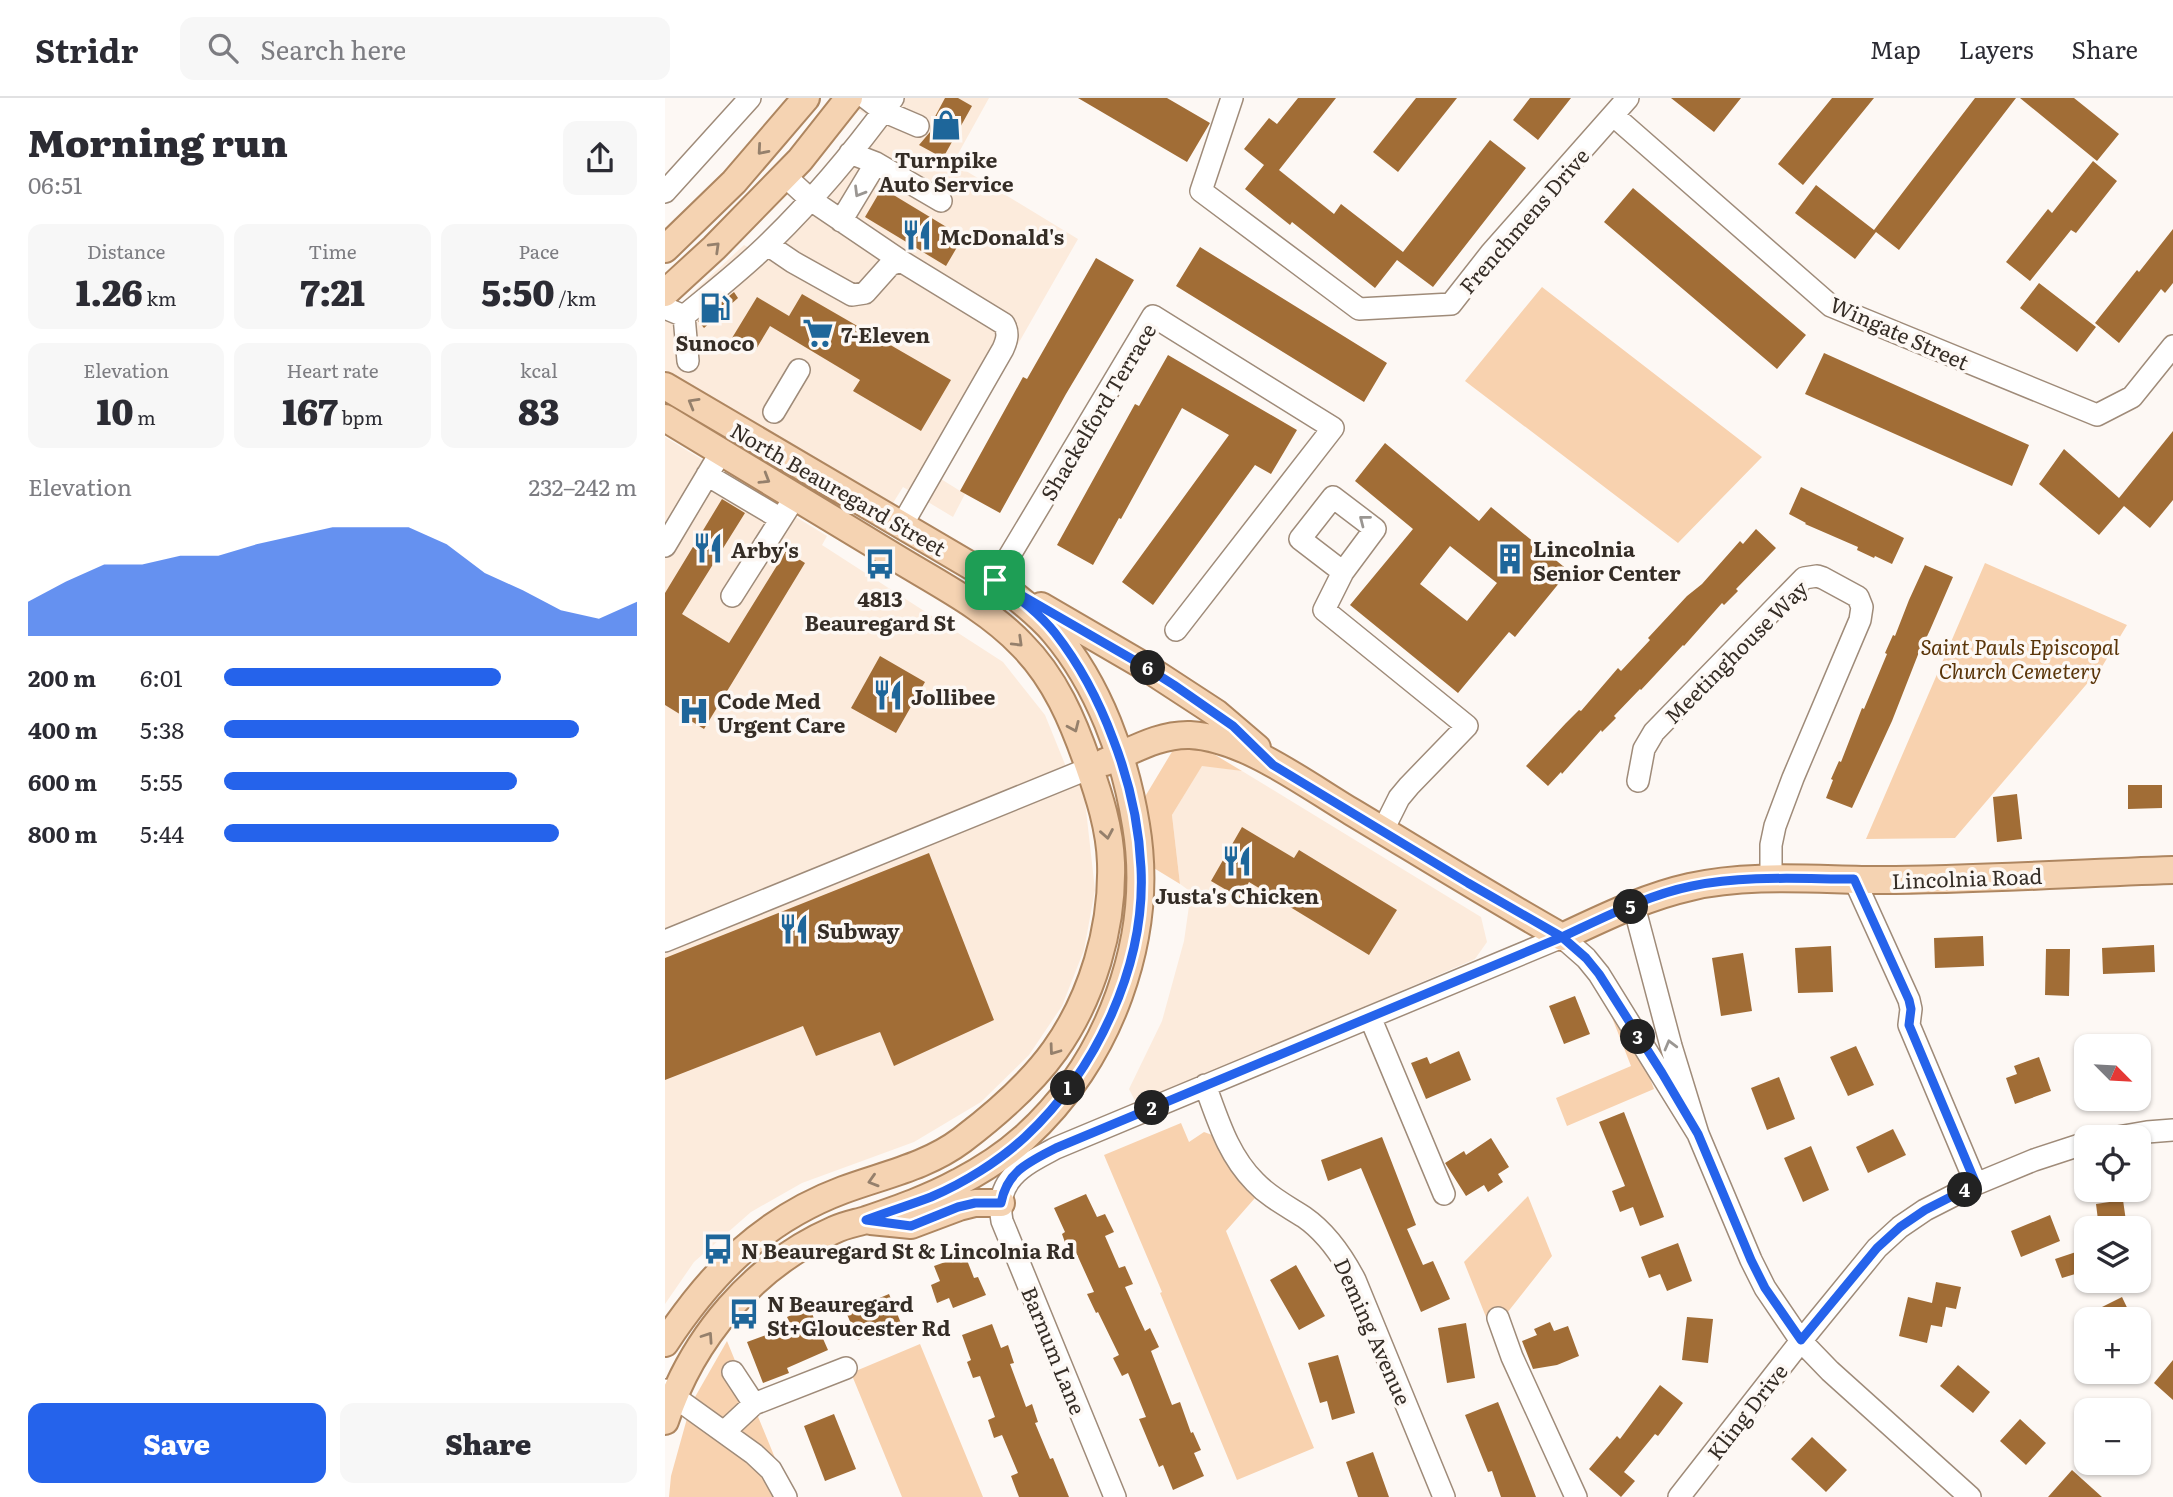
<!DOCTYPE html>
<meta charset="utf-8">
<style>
body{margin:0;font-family:Literata,serif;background:#f7f7f7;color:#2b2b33;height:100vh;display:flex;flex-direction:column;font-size:26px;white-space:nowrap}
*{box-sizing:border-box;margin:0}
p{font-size:23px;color:#7c7c81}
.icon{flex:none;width:38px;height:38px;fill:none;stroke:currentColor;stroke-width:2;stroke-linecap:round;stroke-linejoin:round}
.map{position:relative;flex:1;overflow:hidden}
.details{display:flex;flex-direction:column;background:#fff;width:665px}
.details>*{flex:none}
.needle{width:46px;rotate:114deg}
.fabs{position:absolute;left:1409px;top:936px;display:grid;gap:14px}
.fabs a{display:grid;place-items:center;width:77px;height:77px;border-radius:14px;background:#fff;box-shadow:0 2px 5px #0004;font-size:35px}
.pin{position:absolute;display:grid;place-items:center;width:60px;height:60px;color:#fff;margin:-30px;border-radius:14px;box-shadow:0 4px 10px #0006}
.km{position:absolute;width:35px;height:35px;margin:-18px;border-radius:50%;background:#222;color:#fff;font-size:19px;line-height:35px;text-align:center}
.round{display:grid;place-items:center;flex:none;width:74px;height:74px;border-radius:14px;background:#f7f7f7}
.overview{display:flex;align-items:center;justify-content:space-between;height:119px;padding:0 28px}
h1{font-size:38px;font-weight:800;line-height:52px}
.metrics{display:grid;grid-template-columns:repeat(3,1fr);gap:10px;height:119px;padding:7px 28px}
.metrics div{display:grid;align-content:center;border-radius:14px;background:#f7f7f7;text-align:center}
.metrics b{font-size:35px;font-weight:800}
.metrics small{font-size:19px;font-weight:400}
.metrics p{font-size:19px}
.chart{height:196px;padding:14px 28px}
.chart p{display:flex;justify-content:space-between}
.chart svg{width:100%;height:126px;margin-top:7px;fill:#2563eb;opacity:.7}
.cta{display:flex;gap:14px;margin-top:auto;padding:14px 28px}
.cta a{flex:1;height:80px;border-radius:14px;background:#2563eb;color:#fff;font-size:28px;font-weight:800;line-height:80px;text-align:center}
.cta a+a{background:#f7f7f7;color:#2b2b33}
ul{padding:0 28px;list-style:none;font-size:23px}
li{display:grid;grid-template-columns:112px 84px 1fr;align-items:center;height:52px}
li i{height:18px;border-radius:9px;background:#2563eb}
header{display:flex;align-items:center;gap:42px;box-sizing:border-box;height:98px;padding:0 35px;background:#fff;border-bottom:2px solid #e1e1e2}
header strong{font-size:33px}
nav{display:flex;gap:38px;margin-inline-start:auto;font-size:24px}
.search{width:490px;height:63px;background:#f7f7f7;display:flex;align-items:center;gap:18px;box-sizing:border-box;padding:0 24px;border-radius:14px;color:#7c7c81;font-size:26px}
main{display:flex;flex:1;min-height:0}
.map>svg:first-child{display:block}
.built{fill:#fcebdc}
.green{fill:#f8d2af}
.building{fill:#a16d36;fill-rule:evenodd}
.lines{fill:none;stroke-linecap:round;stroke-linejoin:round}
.minor-casing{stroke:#9f8b79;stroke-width:24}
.major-casing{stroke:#ae8660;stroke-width:30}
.minor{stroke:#fff;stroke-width:21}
.major{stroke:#f5d3b2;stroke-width:26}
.oneway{stroke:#95806c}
.oneway2{stroke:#9a9692}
.route-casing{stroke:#fff;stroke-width:14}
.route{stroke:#2563eb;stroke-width:9}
.labels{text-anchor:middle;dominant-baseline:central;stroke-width:7;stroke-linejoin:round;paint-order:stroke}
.poi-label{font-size:21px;font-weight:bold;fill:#352d26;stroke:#fdf8f4;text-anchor:start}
.street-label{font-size:21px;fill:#352d26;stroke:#fdf8f4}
.park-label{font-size:21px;font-style:italic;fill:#5a3509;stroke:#fdf8f4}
</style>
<header>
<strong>Stridr</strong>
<div class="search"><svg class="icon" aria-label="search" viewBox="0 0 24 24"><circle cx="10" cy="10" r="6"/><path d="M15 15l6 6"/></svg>Search here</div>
<nav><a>Map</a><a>Layers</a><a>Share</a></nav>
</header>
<main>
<section class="details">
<div class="overview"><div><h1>Morning run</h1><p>06:51</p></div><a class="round"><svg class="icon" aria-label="share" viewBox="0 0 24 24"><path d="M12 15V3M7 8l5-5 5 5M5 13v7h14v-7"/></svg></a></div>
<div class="metrics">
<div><p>Distance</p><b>1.26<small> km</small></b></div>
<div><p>Time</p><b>7:21</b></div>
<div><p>Pace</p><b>5:50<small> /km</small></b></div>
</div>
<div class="metrics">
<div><p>Elevation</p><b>10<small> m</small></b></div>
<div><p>Heart rate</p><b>167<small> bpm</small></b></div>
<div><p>kcal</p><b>83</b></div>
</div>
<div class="chart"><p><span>Elevation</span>232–242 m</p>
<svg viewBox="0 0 160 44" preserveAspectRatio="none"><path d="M0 44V32L10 25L20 19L30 19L40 16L50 16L60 12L70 9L80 6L90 6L100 6L110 12L120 22L130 28L140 35L150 38L160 32V44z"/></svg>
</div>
<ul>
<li><b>200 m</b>6:01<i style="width:67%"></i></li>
<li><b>400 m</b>5:38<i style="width:86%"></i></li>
<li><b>600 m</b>5:55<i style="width:71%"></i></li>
<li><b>800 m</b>5:44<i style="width:81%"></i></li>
</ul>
<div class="cta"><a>Save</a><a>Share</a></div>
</section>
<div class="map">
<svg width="1508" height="1399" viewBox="0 0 1508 1399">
<rect width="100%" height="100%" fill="#fdf8f4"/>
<path class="built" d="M201,0H324L288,65L413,141L276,381L300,396L288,419L238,389L228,405L0,272V220L79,147L97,157L209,21L193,12Z
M0,339L162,438L157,447L338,564L380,617L408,686L418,685L430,792L419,852L397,908L364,957L316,1004L249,1044L137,1085L86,1114L29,1164L0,1206Z
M537,667L577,673L816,819L822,844L810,861L472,1007L464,991L497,923L519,843L526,794L515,786L507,717Z"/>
<path class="green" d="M877,189L1097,359L1013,445L800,283Z
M1320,465L1462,527L1438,567L1290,740L1201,741Z
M517,637L577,673L537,668L507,717L515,786L451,747Z
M950,887L989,991L902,1028L891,1000L966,968L937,894Z
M516,1025L524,1044L539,1034L550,1038L568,1075L590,1100L561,1133L649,1350L572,1382L495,1195L497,1194L439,1057Z
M863,1098L887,1158L827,1234L799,1164Z
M62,1243L126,1399H4L6,1378L26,1306Z
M255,1246L318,1399H237L186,1275Z"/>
<path class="building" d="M280,0H293L307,8L278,60L254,47L265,34L266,26Z
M413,0H502L545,25L522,64Z
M633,0H671L614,72L669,116L676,106L738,154L825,42L861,70L768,189L732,162L710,190L627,124L625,127L580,91L599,67L579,51L604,20L612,26Z
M751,0H792L733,74L708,54Z
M865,0H906L873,42L848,22Z
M1006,0H1076L1049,34Z
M1167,0H1209L1138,87L1113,66Z
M1310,0H1351L1234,152L1211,134L1190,161L1130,115L1151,87L1209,132Z
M1355,0H1409L1454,36L1432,63Z
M1428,63L1452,83L1411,135L1406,132L1365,183L1341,164L1383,111L1387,115Z
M217,90L298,139L281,168L200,119Z
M968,90L1141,237L1112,271L939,124Z
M1508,131V185L1500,195L1496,191L1454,245L1430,225L1472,172L1474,174Z
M535,149L722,265L699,304L511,188Z
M431,160L469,182L401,296L335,415L295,393L358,279L362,281Z
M1374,185L1431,229L1412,254L1355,210Z
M69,194L73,200L39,230L33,223Z
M137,196L286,282L256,333L188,293L195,282L105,228L90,253L67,240L92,199L124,218Z
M1159,255L1364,347L1347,388L1140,296Z
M503,257L632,332L606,376L590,367L488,507L457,484L564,337L517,310L456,421L454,420L428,467L392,447L470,306L474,308Z
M1508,333V402L1485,430L1459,408L1434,437L1374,386L1399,351L1454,400Z
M720,345L814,423L826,409L904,473L850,539L844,534L793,595L685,507L748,431L690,383ZM785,448L832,485L802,523L755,486Z
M1136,389L1239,440L1227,466L1210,458L1209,460L1192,452L1193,449L1140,426L1141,425L1124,416Z
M57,401L80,415L17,516L64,545L121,453L140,465L39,631L0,607V495Z
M1091,431L1111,450L1071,491L1073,493L1059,507L1057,505L1019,548L1018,547L976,592L975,591L949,618L951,620L937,634L936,632L897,676L896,674L883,688L861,668L901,625L914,612L916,613L953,570L956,573L985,542L983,540L1022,498L1037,486L1075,443L1078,446Z
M1260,467L1288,479L1265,532L1257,549H1256L1227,623L1187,710L1161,700L1168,682L1166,681L1174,663L1176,664L1197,610L1199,611L1222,556L1220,555L1228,537L1230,538L1244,502Z
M215,558L260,584L231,635L186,610Z
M1463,687H1497V710L1463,711Z
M1352,696L1357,741L1332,744L1328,699Z
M577,729L629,760L634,752L732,812L704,857L584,784L575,800L546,783Z
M264,755L329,922L229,968L215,934L151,958L138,928L0,982V860Z
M1318,838L1319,868L1270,870L1269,840Z
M1489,847L1490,874L1438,876L1437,850Z
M1166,848L1168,894L1133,895L1130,850Z
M1381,851H1405L1404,898L1380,897Z
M1078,855L1087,913L1056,918L1047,860Z
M910,898L925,936L899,946L884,908Z
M1191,948L1209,987L1183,998L1165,959Z
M794,953L806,982L761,1001L746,965L762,959L765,966Z
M1374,959L1386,993L1350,1006L1341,980L1352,976L1349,968Z
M1114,979L1130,1021L1102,1032L1086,990Z
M959,1014L999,1119L975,1128L968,1109L955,1114L947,1093L960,1088L934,1024Z
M1228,1031L1241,1057L1203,1075L1191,1049Z
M717,1039L751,1127L742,1131L758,1167L768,1163L785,1201L756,1214L696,1070L663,1083L656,1062Z
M826,1040L844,1069L833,1076L838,1084L823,1094L819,1087L801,1098L780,1065L799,1053L801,1057Z
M1146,1048L1164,1092L1138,1104L1119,1060Z
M421,1096L432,1119L440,1116L449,1134L440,1138L454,1170L460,1168L468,1186L460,1189L473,1218L480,1233L485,1230L494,1249L486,1253L507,1307L515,1304L526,1335L528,1334L536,1352L529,1355L539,1378L508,1392L498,1367L494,1369L474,1321L481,1319L463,1275L457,1278L448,1260L454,1257L433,1214L431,1215L422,1196L429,1194L409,1150L403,1153L397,1136L400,1134L389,1110Z
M1458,1102L1462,1130H1434L1431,1106Z
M1385,1117L1395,1143L1356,1159L1346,1133Z
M1013,1145L1027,1183L1002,1193L995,1176L984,1180L976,1159Z
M1414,1153L1420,1173L1397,1180L1390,1161Z
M300,1157L309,1180L313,1179L321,1197L288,1210L284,1200L272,1205L266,1187L275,1183L269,1168Z
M631,1167L660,1218L634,1232L605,1182Z
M1271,1184L1296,1189L1291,1211L1281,1209L1277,1229L1266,1227L1262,1245L1234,1238L1243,1199L1267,1205Z
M224,1196L238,1230L222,1236L220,1231L193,1242L181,1214Z
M1457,1199L1468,1222H1411Z
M144,1209L163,1252L122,1270L124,1275L98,1285L82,1244L126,1228L122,1219Z
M1022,1219L1048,1221L1043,1265L1017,1262Z
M885,1224L889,1233L903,1228L914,1258L892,1267L868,1271L857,1243L872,1237L869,1231Z
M801,1225L810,1280L782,1285L773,1230Z
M327,1226L336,1250L343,1247L349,1265L345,1266L361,1309L367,1306L373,1324L370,1325L385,1361L388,1360L404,1399H354L346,1378L353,1375L337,1337L329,1340L323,1322L330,1319L315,1278L308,1280L302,1264L306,1262L297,1237Z
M673,1257L690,1315L667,1322L662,1303L655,1305L643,1265Z
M1508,1262V1302L1489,1285Z
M1293,1267L1325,1294L1308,1315L1275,1288Z
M995,1287L1018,1305L993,1338L990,1336L959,1374L970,1383L956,1399L924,1371L952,1338L955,1341Z
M833,1304L866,1386L871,1399H836L827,1373L823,1374L800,1317Z
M169,1316L191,1371L160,1383L139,1328Z
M1355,1321L1381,1345L1361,1367L1335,1343Z
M1147,1339L1182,1372L1161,1394L1126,1361Z
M708,1354L724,1399H693L681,1364Z
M1407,1372L1437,1399H1383Z"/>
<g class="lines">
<g class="minor-casing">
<path id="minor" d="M201,0L218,13L253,28
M567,0L536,93L694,211L786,206L826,155L963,0
M949,18L1166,208L1432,317L1467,299L1508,248
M185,55L211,65L276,103
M0,94L85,0
M176,123L211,65
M103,147L128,164L187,197L200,195L225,167L236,163L146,102L120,78
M236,163L339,226C344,235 342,242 338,251L237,427
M0,210L19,218C48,194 79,170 105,144C150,100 191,51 228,0
M19,218L23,263
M109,314L134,272
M42,377L116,421
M0,448L56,354
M678,474L635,441L668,399L710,431L678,474L659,512L802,628L744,688L734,700L718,732
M330,482L488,218L668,330L511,532
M67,498L130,399
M973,683L979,651L989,634L1139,480L1152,478L1158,480L1193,499L1197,509L1195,522L1128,680L1110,728L1106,747V781
M1189,781L1244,902L1246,911L1244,927L1311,1086
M969,808L1006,948L1033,1036L1086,1162L1100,1190L1136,1243L1165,1273L1305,1399
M0,843L425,670
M705,919L779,1096
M540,987C553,1022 563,1057 590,1084C604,1099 622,1108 639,1119C662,1135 677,1157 690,1182L779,1399
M1447,1040L1482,1034L1508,1032
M833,1220L847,1259L911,1399
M0,1292L89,1356L106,1372L121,1399
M89,1306L181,1270
M59,1334L89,1306L68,1274
M450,1399L337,1123C329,1081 359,1067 391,1050L897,839L921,860L934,876L1033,1036
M1014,1399L1136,1243L1212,1150L1235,1129L1260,1112L1311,1086L1369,1062L1421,1045"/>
</g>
<g class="major-casing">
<path id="major" d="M0,151L69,84L141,0
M0,195L49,150L135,62L184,0
M0,288L330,482C350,498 372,514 389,534C434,587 460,659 471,727C490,840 444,964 359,1040C340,1057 317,1072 294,1084C265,1100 233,1111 201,1122C191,1125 179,1127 169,1132C89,1167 27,1240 0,1323
M0,320C76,366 152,412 228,458C272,485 322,510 357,547C390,580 408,623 423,666C434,697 445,731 446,765C448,830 427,900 390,952C365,987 330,1017 297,1042C261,1069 218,1077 178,1092C98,1122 46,1175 0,1245
M376,508L479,568L551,615L592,650
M440,664C467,653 494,636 525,637C580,640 640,686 687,714C757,756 826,799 897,839C938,820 980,799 1025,789C1084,775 1155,782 1216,782C1313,782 1411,775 1508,772
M206,1123L246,1127L294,1109L310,1105H336"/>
</g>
<use href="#minor" class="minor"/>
<use href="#major" class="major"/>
</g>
<defs><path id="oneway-chevron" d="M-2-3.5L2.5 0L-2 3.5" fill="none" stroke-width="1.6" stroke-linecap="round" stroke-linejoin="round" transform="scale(1.75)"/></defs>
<g class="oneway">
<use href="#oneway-chevron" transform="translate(97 52) rotate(131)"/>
<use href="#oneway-chevron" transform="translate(50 149) rotate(-44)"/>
<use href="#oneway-chevron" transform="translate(28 305) rotate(-150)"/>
<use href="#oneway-chevron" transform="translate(100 381) rotate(31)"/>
<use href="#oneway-chevron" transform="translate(353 544) rotate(44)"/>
<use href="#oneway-chevron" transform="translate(409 629) rotate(66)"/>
<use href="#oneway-chevron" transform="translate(442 736) rotate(80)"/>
<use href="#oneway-chevron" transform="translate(389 952) rotate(126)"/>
<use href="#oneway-chevron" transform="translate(208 1083) rotate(163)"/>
<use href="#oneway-chevron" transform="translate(43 1239) rotate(-56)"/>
</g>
<g class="oneway2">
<use href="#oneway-chevron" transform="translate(194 94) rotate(121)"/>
<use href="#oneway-chevron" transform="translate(699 422) rotate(-142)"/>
<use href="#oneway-chevron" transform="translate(1005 947) rotate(-105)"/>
</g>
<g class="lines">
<g class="route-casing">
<path id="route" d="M330,482C351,498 373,514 390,535C415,567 434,603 448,641C464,682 474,726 476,770C481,868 431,973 360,1039C334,1063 299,1085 266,1099C245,1107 222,1114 201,1122L246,1128L293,1109L310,1105H336C342,1073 364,1064 391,1050L897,839L921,860L934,876L997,975L1033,1036L1086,1162L1100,1190L1136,1242L1212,1150L1235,1129L1260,1112L1311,1086L1244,927L1246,911L1244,902L1189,781C1136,781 1080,777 1027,788C982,797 938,820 897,839L803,785L608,667L568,628L509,587L479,568L330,482"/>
</g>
<use href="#route" class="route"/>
</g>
<defs>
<g id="shop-bare" transform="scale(2.415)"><path d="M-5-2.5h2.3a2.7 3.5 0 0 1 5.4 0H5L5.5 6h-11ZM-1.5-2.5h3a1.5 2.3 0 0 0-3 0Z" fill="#1e669a" stroke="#fdf8f4" stroke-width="2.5" paint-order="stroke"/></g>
<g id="restaurant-bare" transform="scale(2.415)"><path d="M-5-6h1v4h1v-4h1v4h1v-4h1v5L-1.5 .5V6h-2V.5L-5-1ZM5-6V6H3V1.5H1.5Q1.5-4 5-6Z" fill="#1e669a" stroke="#fdf8f4" stroke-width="2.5" paint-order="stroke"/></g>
<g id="fuel-bare" transform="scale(2.415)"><path d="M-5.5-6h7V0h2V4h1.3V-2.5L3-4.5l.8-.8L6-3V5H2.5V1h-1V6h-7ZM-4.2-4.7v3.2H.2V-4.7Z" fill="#1e669a" stroke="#fdf8f4" stroke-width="2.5" paint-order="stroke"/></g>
<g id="supermarket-bare" transform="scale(2.415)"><path d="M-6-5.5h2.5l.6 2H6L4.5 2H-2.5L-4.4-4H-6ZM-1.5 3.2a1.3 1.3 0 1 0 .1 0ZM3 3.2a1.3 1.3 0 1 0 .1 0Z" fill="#1e669a" stroke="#fdf8f4" stroke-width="2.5" paint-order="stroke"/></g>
<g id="building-bare" transform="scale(2.415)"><path d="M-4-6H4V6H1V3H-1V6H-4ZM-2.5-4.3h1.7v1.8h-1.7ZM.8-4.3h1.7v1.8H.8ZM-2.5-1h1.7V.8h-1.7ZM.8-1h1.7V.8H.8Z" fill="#1e669a" stroke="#fdf8f4" stroke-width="2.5" paint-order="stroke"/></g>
<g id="bus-bare" transform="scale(2.415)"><path d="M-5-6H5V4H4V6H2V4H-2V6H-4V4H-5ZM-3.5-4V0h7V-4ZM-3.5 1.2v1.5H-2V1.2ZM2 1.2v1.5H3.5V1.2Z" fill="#1e669a" stroke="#fdf8f4" stroke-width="2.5" paint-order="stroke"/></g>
<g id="hospital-bare" transform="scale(2.415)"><path d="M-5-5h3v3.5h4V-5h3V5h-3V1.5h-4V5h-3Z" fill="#1e669a" stroke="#fdf8f4" stroke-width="2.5" paint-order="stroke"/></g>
</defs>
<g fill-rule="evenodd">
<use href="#shop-bare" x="281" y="27"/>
<use href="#restaurant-bare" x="252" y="137"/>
<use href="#fuel-bare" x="50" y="210"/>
<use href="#supermarket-bare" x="153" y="235"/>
<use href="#restaurant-bare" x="43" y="450"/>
<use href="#building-bare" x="845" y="461"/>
<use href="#bus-bare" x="215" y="466"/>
<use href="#restaurant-bare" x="223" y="597"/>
<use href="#hospital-bare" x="29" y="613"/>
<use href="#restaurant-bare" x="572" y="763"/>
<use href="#restaurant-bare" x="129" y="831"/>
<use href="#bus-bare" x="53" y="1151"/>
<use href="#bus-bare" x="79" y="1216"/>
</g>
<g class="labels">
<g class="poi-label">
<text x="281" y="60" text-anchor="middle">Turnpike<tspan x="281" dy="24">Auto Service</tspan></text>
<text x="275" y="137">McDonald's</text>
<text x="176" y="235">7-Eleven</text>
<text x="50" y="243" text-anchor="middle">Sunoco</text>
<text x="868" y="449">Lincolnia<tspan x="868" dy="24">Senior Center</tspan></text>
<text x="66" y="450">Arby's</text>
<text x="215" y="499" text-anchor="middle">4813<tspan x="215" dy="24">Beauregard St</tspan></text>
<text x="246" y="597">Jollibee</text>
<text x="52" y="601">Code Med<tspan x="52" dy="24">Urgent Care</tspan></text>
<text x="572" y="796" text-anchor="middle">Justa's Chicken</text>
<text x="152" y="831">Subway</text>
<text x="76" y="1151">N Beauregard St &amp; Lincolnia Rd</text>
<text x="102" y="1204">N Beauregard<tspan x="102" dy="24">St+Gloucester Rd</tspan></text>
</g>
<g class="street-label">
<text transform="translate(858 122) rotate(-49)">Frenchmens Drive</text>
<text transform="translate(1235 234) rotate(24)">Wingate Street</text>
<text transform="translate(432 313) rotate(-59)">Shackelford Terrace</text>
<text transform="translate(174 390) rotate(30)">North Beauregard Street</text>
<text transform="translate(1070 553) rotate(-45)">Meetinghouse Way</text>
<text transform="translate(1302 779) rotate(-2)">Lincolnia Road</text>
<text transform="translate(709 1233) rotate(66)">Deming Avenue</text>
<text transform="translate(390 1252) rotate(68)">Barnum Lane</text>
<text transform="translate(1081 1313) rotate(-52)">Kling Drive</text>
</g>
<g class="park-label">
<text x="1355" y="547">Saint Pauls Episcopal<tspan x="1355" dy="24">Church Cemetery</tspan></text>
</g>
</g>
</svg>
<div class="fabs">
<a><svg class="needle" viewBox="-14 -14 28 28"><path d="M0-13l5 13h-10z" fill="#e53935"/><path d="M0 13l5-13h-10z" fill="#7c7c81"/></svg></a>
<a><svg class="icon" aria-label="locate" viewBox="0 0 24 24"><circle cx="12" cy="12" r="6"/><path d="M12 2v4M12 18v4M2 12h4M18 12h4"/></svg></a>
<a><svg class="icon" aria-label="layers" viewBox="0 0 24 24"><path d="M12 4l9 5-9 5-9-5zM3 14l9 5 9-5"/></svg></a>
<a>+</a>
<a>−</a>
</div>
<div class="pin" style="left:330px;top:482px;background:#1e9e55"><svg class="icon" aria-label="arrive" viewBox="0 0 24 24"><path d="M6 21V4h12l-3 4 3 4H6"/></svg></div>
<b class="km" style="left:403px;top:990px">1</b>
<b class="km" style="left:487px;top:1010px">2</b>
<b class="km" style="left:973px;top:939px">3</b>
<b class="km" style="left:1300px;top:1092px">4</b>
<b class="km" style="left:966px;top:809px">5</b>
<b class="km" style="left:483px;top:570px">6</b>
</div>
</main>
